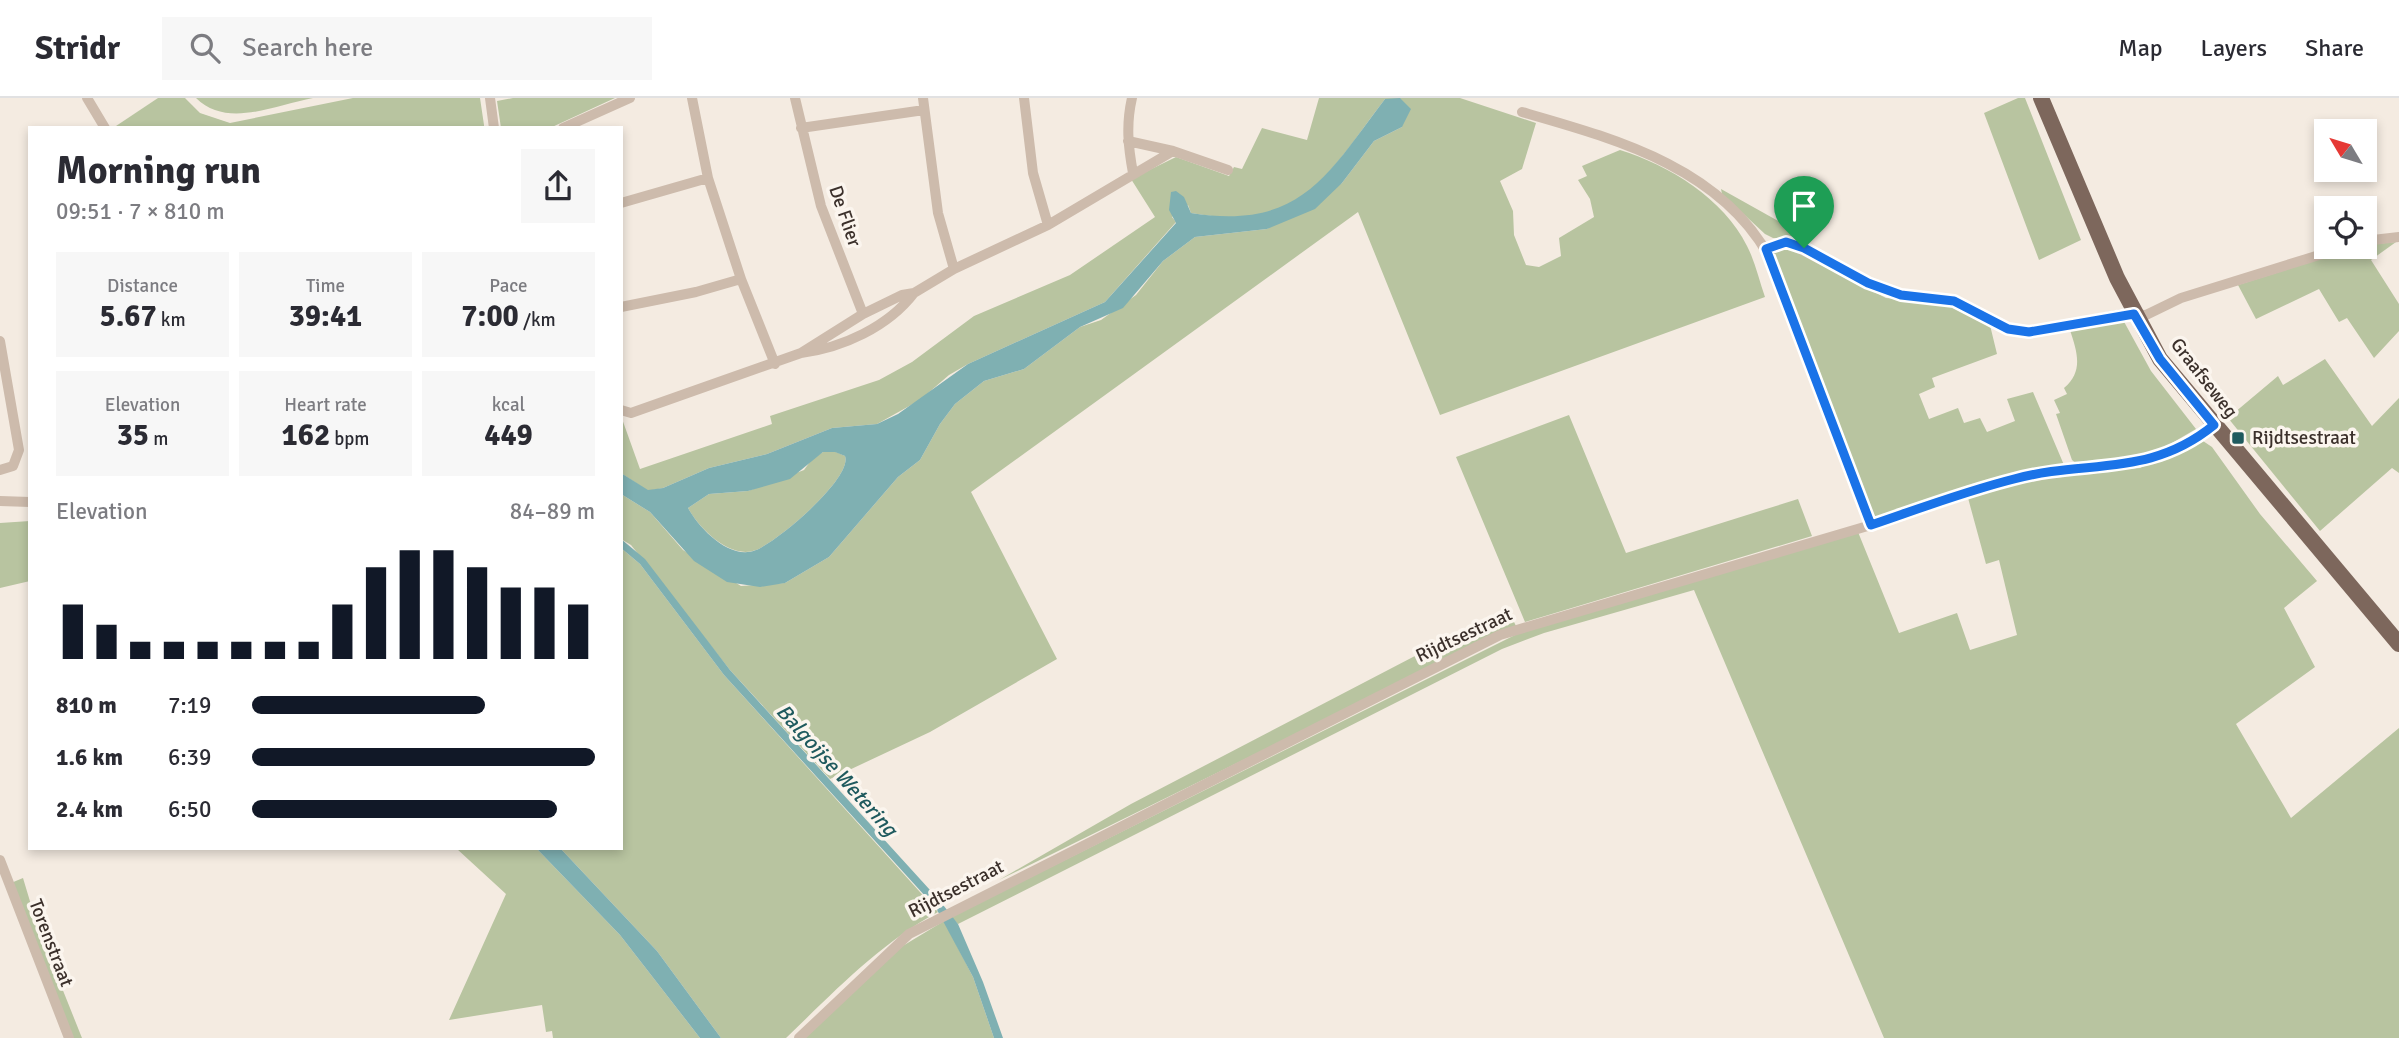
<!DOCTYPE html>
<meta charset="utf-8">
<style>
body{margin:0;font-family:Signika,sans-serif;background:#f7f7f7;color:#2b2b33;height:100vh;display:flex;flex-direction:column;font-size:26px;white-space:nowrap}
*{box-sizing:border-box;margin:0}
p{font-size:23px;color:#7c7c81}
.icon{flex:none;width:38px;height:38px;fill:none;stroke:currentColor;stroke-width:2;stroke-linecap:round;stroke-linejoin:round}
.map{position:relative;flex:1;overflow:hidden}
.sheet{position:absolute;left:28px;top:28px;width:595px;height:724px;display:flex;flex-direction:column;background:#fff;border-radius:0px;box-shadow:0 4px 10px #0003}
.sheet>*{flex:none}
.needle{width:46px;rotate:308deg}
.controls{position:absolute;left:2314px;top:21px;display:grid;gap:14px}
.controls a{display:grid;place-items:center;width:63px;height:63px;border-radius:0px;background:#fff;box-shadow:0 4px 10px #0003;font-size:35px}
.pin{position:absolute;display:grid;place-items:center;width:60px;height:60px;color:#fff;margin:-72px -30px;border-radius:50% 50% 50% 0;rotate:-45deg;box-shadow:0 0 7px #0007}
.pin .icon{rotate:45deg}
.round{display:grid;place-items:center;flex:none;width:74px;height:74px;border-radius:0px;background:#f7f7f7}
.summary{display:flex;align-items:center;justify-content:space-between;height:119px;padding:0 28px}
h1{font-size:38px;font-weight:700;line-height:52px}
.stats{display:grid;grid-template-columns:repeat(3,1fr);gap:10px;height:119px;padding:7px 28px}
.stats div{display:grid;align-content:center;border-radius:0px;background:#f7f7f7;text-align:center}
.stats b{font-size:30px;font-weight:700}
.stats small{font-size:19px;font-weight:400}
.stats p{font-size:19px}
.chart{height:196px;padding:14px 28px}
.chart p{display:flex;justify-content:space-between}
.chart svg{width:100%;height:126px;margin-top:7px;stroke:#111827;stroke-width:6}
ul{padding:0 28px;list-style:none;font-size:23px}
li{display:grid;grid-template-columns:112px 84px 1fr;align-items:center;height:52px}
li i{height:18px;border-radius:9px;background:#111827}
header{display:flex;align-items:center;gap:42px;box-sizing:border-box;height:98px;padding:0 35px;background:#fff;border-bottom:2px solid #e1e1e2}
header strong{font-size:33px}
nav{display:flex;gap:38px;margin-inline-start:auto;font-size:24px}
.search{width:490px;height:63px;background:#f7f7f7;display:flex;align-items:center;gap:18px;box-sizing:border-box;padding:0 24px;border-radius:0px;color:#7c7c81;font-size:26px}
.map>svg:first-child{display:block}
.green{fill:#b8c4a0}
.water{fill:#7fb0b2;fill-rule:evenodd}
.lines{fill:none;stroke-linecap:round;stroke-linejoin:round}
.street{stroke:#cdbbac;stroke-width:10}
.primary{stroke:#7d675c;stroke-width:16}
.route-casing{stroke:#fff;stroke-width:14}
.route{stroke:#1a73e8;stroke-width:9}
.poi-dot{fill:#1f5a5e;stroke:#fbf5ee;stroke-width:2.5}
.labels{text-anchor:middle;dominant-baseline:central;stroke-width:7;stroke-linejoin:round;paint-order:stroke}
.street-label{font-size:19px;fill:#3b302b;stroke:#fbf5ee}
.poi-label{font-size:19px;fill:#3b302b;stroke:#fbf5ee;text-anchor:start}
.water-label{font-size:21px;font-style:italic;fill:#1f5a5e;stroke:#fbf5ee}
</style>
<header>
<strong>Stridr</strong>
<div class="search"><svg class="icon" aria-label="search" viewBox="0 0 24 24"><circle cx="10" cy="10" r="6"/><path d="M15 15l6 6"/></svg>Search here</div>
<nav><a>Map</a><a>Layers</a><a>Share</a></nav>
</header>
<div class="map">
<svg width="2399" height="940" viewBox="0 0 2399 940">
<rect width="100%" height="100%" fill="#f4ebe1"/>
<path class="green" d="M158,0H185L200,15L230,25L353,0H480L484,27V30H113Z
M196,0H313C275,7 227,31 196,0Z
M513,0H615L550,30H501L497,3Z
M1319,0H1460L1536,25L1522,71L1500,83L1513,113L1514,137L1526,167L1539,169L1561,158L1559,140L1594,119L1590,101L1578,82L1587,78L1582,68L1620,52C1669,67 1724,101 1747,148C1755,163 1759,182 1765,199L1440,317L1358,114L971,394L1057,561L930,634L830,681L730,572L631,447L621,441V396L650,414L683,452L741,488L785,485L829,459L898,379L920,362L940,326L955,306L984,283L1024,271L1080,229L1101,222L1136,197L1163,163L1195,139L1267,131L1342,85L1374,43L1402,29L1385,1C1357,37 1328,86 1287,109C1259,124 1222,120 1191,115L1188,107L1172,119L1176,124L1105,204L968,266L949,277L920,302L877,326L832,330L767,356L709,370L663,390L648,393L621,375V318L640,371L772,326L770,318L879,282L912,264L974,218L1070,177L1155,119L1131,81L1176,59L1229,78L1234,69L1242,71L1262,30L1307,42Z
M2018,0H2025L2081,142L2039,162L1984,15Z
M1721,91L1812,142L1773,140L1765,136L1722,96Z
M2396,144L2371,162L2399,206V233L2374,260L2347,220L2339,224L2319,191L2256,221L2238,187L2364,147Z
M1785,148L1886,200L1949,205L1989,223L1997,256L1932,280L1935,289L1919,296L1929,321L1958,310L1964,325L1980,320L1987,334L2015,323L2007,301L2033,294L2064,367L2010,377L1873,421L1772,160L1776,152Z
M2122,220L2151,273L2196,331L2148,359L2077,366L2072,362L2056,316L2060,315L2054,302L2067,296L2064,290C2084,273 2077,254 2070,232Z
M2325,261L2372,328L2399,300V375L2392,370L2320,433L2228,320L2278,278L2283,287Z
M1569,317L1626,455L1798,401L1812,438L1525,524L1456,359Z
M2203,343L2212,349L2260,416L2317,483L2284,510L2315,569L2236,626L2291,720L2399,630V940H1884L1694,492L1544,535L1502,551L958,826L951,819L1523,533L1858,434L1899,535L1957,515L1970,552L2017,537L1999,462L1986,466L1968,400L2019,384L2060,376L2140,370Z
M823,354H836L845,358C853,380 777,444 756,452C730,462 699,430 688,410L709,396L748,393L804,372L812,361Z
M30,423V483L0,490V425Z
M621,450L640,466L724,577L938,814C879,846 834,894 786,940H721L657,853L561,751H621Z
M1507,510L1516,528L999,782L1131,706Z
M457,751H537L620,837L700,940H553L552,933L546,934L542,907L449,922L506,796Z
M23,780L38,830L82,940H69L11,785Z
M944,823L973,879L994,940H803L901,849Z"/>
<path class="water" d="M1400,0L1411,11L1402,29L1374,43L1342,85L1315,111L1267,131L1195,139L1163,163L1123,210L1080,229L1024,271L984,283L955,306L940,326L920,362L898,379L829,459L785,485L760,489L727,484L694,463L650,414L621,396V375L648,392L663,390L709,370L767,356L832,330L877,326L898,316L968,266L1105,204L1176,125L1169,112L1171,94L1176,93L1184,99L1191,115C1300,132 1326,79 1385,1ZM823,354H835L845,358C853,380 777,444 756,452C730,463 699,430 688,410L709,396L748,393L790,381Z
M621,441L645,461L730,572L940,803L958,826L983,884L1003,940H994L973,879L936,810L724,577L640,466L621,450Z
M537,751H561L657,853L721,940H700L620,837Z"/>
<g class="lines">
<path class="street" d="M87,0L105,30
M490,0L494,30
M692,0L708,80L741,181L775,266
M795,0L821,108L863,216
M923,0L938,115L954,171
M1024,0L1033,75L1048,127
M1132,0C1126,26 1128,48 1133,75
M1522,14C1616,41 1724,70 1772,164L1871,427
M563,30L630,0
M801,30L924,12
M1128,43L1173,53
M621,105L708,80
M2364,143L2399,139
M1766,151L1786,144L1868,185L1901,197L1954,203L2008,231L2029,234L2123,216L2146,217L2181,200L2345,149
M914,195C888,229 842,250 801,255L863,216L902,197L914,195L954,171L1048,127L1173,53L1228,72
M621,209L696,194L741,181
M0,243L19,352L13,368L0,372
M621,312L631,315L801,255
M0,403L30,404
M0,762L69,940
M799,940L909,836L1500,537L1871,427L2014,381L2153,361L2196,340L2214,327"/>
<path class="primary" d="M2041,0L2117,180L2160,261L2399,546"/>
</g>
<g class="lines">
<g class="route-casing">
<path id="route" d="M1786,144L1804,150L1868,185L1901,197L1954,203L2008,231L2029,234L2134,216L2160,261L2214,327C2149,380 2088,361 2014,381C1966,393 1918,411 1871,427L1766,151Z"/>
</g>
<use href="#route" class="route"/>
</g>
<rect class="poi-dot" x="2231" y="333" width="14" height="14" rx="3.5"/>
<g class="labels">
<g class="street-label">
<text transform="translate(845 118) rotate(71)">De Flier</text>
<text transform="translate(2204 280) rotate(52)">Graafseweg</text>
<text transform="translate(1464 537) rotate(-25)">Rijdtsestraat</text>
<text transform="translate(956 791) rotate(-27)">Rijdtsestraat</text>
<text transform="translate(51 845) rotate(69)">Torenstraat</text>
</g>
<g class="poi-label">
<text x="2252" y="340">Rijdtsestraat</text>
</g>
<g class="water-label">
<text transform="translate(837 672) rotate(48)">Balgoijse Wetering</text>
</g>
</g>
</svg>
<div class="controls">
<a><svg class="needle" viewBox="-14 -14 28 28"><path d="M0-13l5 13h-10z" fill="#e53935"/><path d="M0 13l5-13h-10z" fill="#7c7c81"/></svg></a>
<a><svg class="icon" aria-label="locate" viewBox="0 0 24 24"><circle cx="12" cy="12" r="6"/><path d="M12 2v4M12 18v4M2 12h4M18 12h4"/></svg></a>
</div>
<div class="pin" style="left:1804px;top:150px;background:#1e9e55"><svg class="icon" aria-label="arrive" viewBox="0 0 24 24"><path d="M6 21V4h12l-3 4 3 4H6"/></svg></div>
<section class="sheet">
<div class="summary"><div><h1>Morning run</h1><p>09:51 · 7 × 810 m</p></div><a class="round"><svg class="icon" aria-label="share" viewBox="0 0 24 24"><path d="M12 15V3M7 8l5-5 5 5M5 13v7h14v-7"/></svg></a></div>
<div class="stats">
<div><p>Distance</p><b>5.67<small> km</small></b></div>
<div><p>Time</p><b>39:41</b></div>
<div><p>Pace</p><b>7:00<small> /km</small></b></div>
</div>
<div class="stats">
<div><p>Elevation</p><b>35<small> m</small></b></div>
<div><p>Heart rate</p><b>162<small> bpm</small></b></div>
<div><p>kcal</p><b>449</b></div>
</div>
<div class="chart"><p><span>Elevation</span>84–89 m</p>
<svg viewBox="0 0 160 44" preserveAspectRatio="none"><path d="M5 44V25M15 44V32M25 44V38M35 44V38M45 44V38M55 44V38M65 44V38M75 44V38M85 44V25M95 44V12M105 44V6M115 44V6M125 44V12M135 44V19M145 44V19M155 44V25"/></svg>
</div>
<ul>
<li><b>810 m</b>7:19<i style="width:68%"></i></li>
<li><b>1.6 km</b>6:39<i style="width:100%"></i></li>
<li><b>2.4 km</b>6:50<i style="width:89%"></i></li>
</ul>
</section>
</div>
